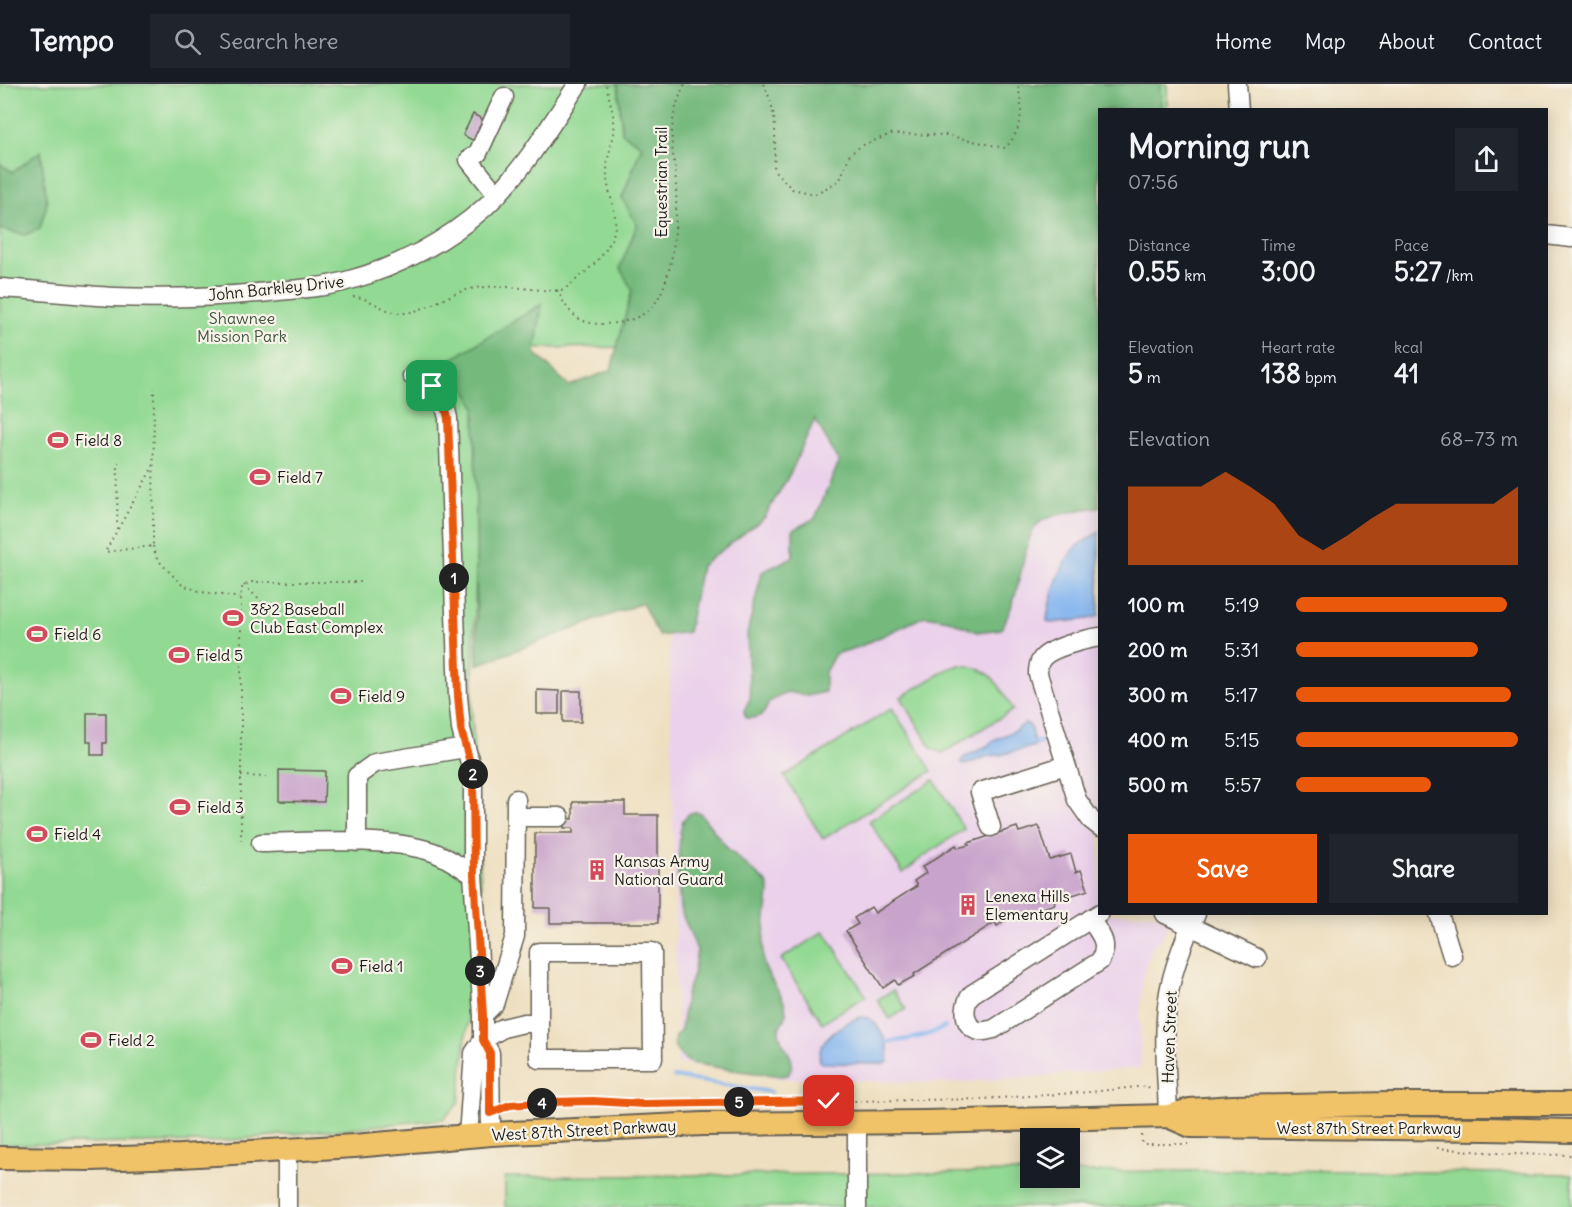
<!DOCTYPE html>
<meta charset="utf-8">
<style>
body{margin:0;font-family:Delius,sans-serif;background:#20242c;color:#f1f3f6;height:100vh;display:flex;flex-direction:column;font-size:22px;white-space:nowrap}
*{box-sizing:border-box;margin:0}
p{font-size:20px;color:#9ea1a6}
.icon{flex:none;width:33px;height:33px;fill:none;stroke:currentColor;stroke-width:2;stroke-linecap:round;stroke-linejoin:round}
.map{position:relative;flex:1;overflow:hidden}
.panel{position:absolute;left:1098px;top:24px;width:450px;height:807px;display:flex;flex-direction:column;background:#171b24;border-radius:0px;box-shadow:0 3px 15px #0003}
.panel>*{flex:none}
.buttons{position:absolute;left:1020px;top:1044px;display:grid;gap:12px}
.buttons a{display:grid;place-items:center;width:60px;height:60px;border-radius:0px;background:#171b24;box-shadow:0 3px 15px #0003;font-size:30px}
.pin{position:absolute;display:grid;place-items:center;width:51px;height:51px;color:#fff;margin:-26px;border-radius:12px;box-shadow:0 3px 9px #0006}
.km{position:absolute;width:30px;height:30px;margin:-15px;border-radius:50%;background:#222;color:#fff;font-size:16px;line-height:30px;text-align:center}
.round{display:grid;place-items:center;flex:none;width:63px;height:63px;border-radius:0px;background:#20242c}
.overview{display:flex;align-items:center;justify-content:space-between;height:102px;padding:0 30px}
h1{font-size:33px;font-weight:700;line-height:45px}
.metrics{display:grid;grid-template-columns:repeat(3,1fr);gap:9px;height:102px;padding:6px 30px}
.metrics div{display:grid;align-content:center}
.metrics b{font-size:26px;font-weight:700}
.metrics small{font-size:16px;font-weight:400}
.metrics p{font-size:16px}
.chart{height:168px;padding:12px 30px}
.chart p{display:flex;justify-content:space-between}
.chart svg{width:100%;height:108px;margin-top:6px;fill:#ea580c;opacity:.7}
.cta{display:flex;gap:12px;margin-top:auto;padding:12px 30px}
.cta a{flex:1;height:69px;border-radius:0px;background:#ea580c;color:#fff;font-size:24px;font-weight:700;line-height:69px;text-align:center}
.cta a+a{background:#20242c;color:#f1f3f6}
ul{padding:0 30px;list-style:none;font-size:20px}
li{display:grid;grid-template-columns:96px 72px 1fr;align-items:center;height:45px}
li i{height:15px;border-radius:8px;background:#ea580c}
header{display:flex;align-items:center;gap:36px;box-sizing:border-box;height:84px;padding:0 30px;background:#171b24;border-bottom:2px solid #363941}
header strong{font-size:28px}
nav{display:flex;gap:33px;margin-inline-start:auto;font-size:21px}
.search{width:420px;height:54px;background:#20242c;display:flex;align-items:center;gap:15px;box-sizing:border-box;padding:0 21px;border-radius:0px;color:#9ea1a6;font-size:22px}
.map>svg:first-child{display:block}
.built{fill:#ebd1eb}
.green{fill:#92d993;stroke:#577a58;stroke-width:1.5}
.forest{fill:#75b97d;stroke:#486a4c;stroke-width:1.5}
.water{fill:#82b4ef;stroke:#4f6886;stroke-width:1.5}
.lines{fill:none;stroke-linecap:round;stroke-linejoin:round}
.stream{stroke:#82b4ef;stroke-width:4}
.building{fill:#c8a3cb}
.minor-casing{stroke:#666055;stroke-width:21}
.major-casing{stroke:#666055;stroke-width:26}
.path{stroke:#666055;stroke-width:2;stroke-dasharray:1.5 4.5;stroke-linecap:butt}
.minor{stroke:#fff;stroke-width:18}
.major{stroke:#f1c369;stroke-width:22}
.route-casing{stroke:#fff;stroke-width:12}
.route{stroke:#ea580c;stroke-width:8}
.labels{text-anchor:middle;dominant-baseline:central;stroke-width:4.5;stroke-linejoin:round;paint-order:stroke}
.street-label{font-size:16px;fill:#1c1c1c;stroke:#f7f3e8}
.park-label{font-size:16px;fill:#3f5540;stroke:#f7f3e8}
.poi-label{font-size:16px;fill:#1c1c1c;stroke:#f7f3e8;text-anchor:start}
</style>
<header>
<strong>Tempo</strong>
<div class="search"><svg class="icon" aria-label="search" viewBox="0 0 24 24"><circle cx="10" cy="10" r="6"/><path d="M15 15l6 6"/></svg>Search here</div>
<nav><a>Home</a><a>Map</a><a>About</a><a>Contact</a></nav>
</header>
<div class="map">
<svg width="1572" height="1123" viewBox="0 0 1572 1123">
<rect width="100%" height="100%" fill="#f7f3e8"/>
<filter id="ink" filterUnits="userSpaceOnUse"><feTurbulence type="fractalNoise" baseFrequency=".0167" numOctaves="2"/><feDisplacementMap in="SourceGraphic" scale="12" xChannelSelector="R" yChannelSelector="G"/><feConvolveMatrix kernelMatrix="1 2 1 2 8 2 1 2 1" color-interpolation-filters="sRGB"/></filter>
<filter id="wash" filterUnits="userSpaceOnUse"><feTurbulence type="fractalNoise" baseFrequency=".008" numOctaves="4" result="noise"/><feDisplacementMap in="SourceGraphic" scale="24" xChannelSelector="R" yChannelSelector="G"/><feGaussianBlur stdDeviation="1.35" result="paint"/><feColorMatrix in="noise" values="0 0 0 0 0 0 0 0 0 0 0 0 0 0 0 0 0 1.4 0 .05"/><feComposite in="paint" operator="in"/></filter>
<g filter="url(#wash)">
<rect width="100%" height="100%" fill="#eedfc0"/>
<path class="built" d="M1099,261L1100,830H1174L1163,852L1152,863L1143,893L1140,930V984L951,999L787,995L678,979L663,263Z"/>
<path class="green" d="M0,0H1167V25L1100,26L1099,261L482,264L472,630L481,803L474,903L466,951L459,1019L443,1035L213,1058L0,1061Z
M959,581C993,583 998,600 1013,626L943,669L932,665L901,613L948,585Z
M892,624L932,687L823,755L784,692Z
M934,696L964,745L920,775L903,789L869,737Z
M824,847L866,912L822,939L781,875Z
M893,906L906,925L890,935L877,916Z
M1273,1086L1572,1090V1123H505V1093L1030,1088V1094H1070V1088Z"/>
<path class="forest" d="M618,0H1160L1161,25L1100,26L1099,423C1087,424 1045,432 1038,440C1028,451 1027,465 1023,479C1018,501 1013,525 1001,545L977,548L949,536L925,532L859,563L835,570L825,588V608L807,612L788,608L769,618C764,631 761,635 746,634L744,627L750,614L747,550L762,488L793,473V446L815,434L839,378L815,335L791,388L764,434L701,482L688,548L659,552L642,519L477,581L475,323L450,276L542,220L535,269L569,302L611,286L632,206L620,184L637,141L622,114L642,61L622,49Z
M41,67L47,120L40,144L25,151L0,145V80L13,88Z
M694,728L700,729L728,765L767,799L769,807C768,824 760,867 764,881C769,897 785,911 786,927C787,936 778,939 779,948C780,964 800,972 788,991L782,992L739,987L691,979L683,974L676,966L674,959L675,952L681,946L686,911L693,891L697,866L680,825L678,791L680,749L683,736L689,730Z"/>
<path class="water" d="M1099,448V532L1088,535L1050,539L1047,537C1049,515 1061,476 1079,461C1085,456 1093,452 1099,448Z
M1026,639L1030,642L1035,662L1000,671L988,672L965,681L962,680L961,678L963,674L987,662L994,656L1014,647Z
M861,933L870,934C881,945 891,962 888,978L884,980L822,979L820,978C815,955 842,940 861,933Z"/>
<g class="lines">
<path class="stream" d="M1035,659L1043,657
M886,958C906,956 927,953 945,943
M674,993L771,1008"/>
</g>
<g id="blocks">
<path class="building" d="M473,30L484,36L474,57L463,51Z
M537,606L559,607V630H537Z
M563,607H581V638H563Z
M87,629H106V659H103V671H91V658H87Z
M279,686L325,687L324,718L279,717Z
M573,718H625V731H658V839H550V824H535V749H573V744H564V735H573Z
M1039,742L1050,776L1071,770L1076,788L1081,786L1088,806L1054,817L1055,820L1011,834L1010,831L1003,834L1005,836L997,842L995,838L914,890L915,892L898,901L895,896L883,904L846,847L858,840L854,834L871,823L875,829L917,802L914,797L926,789L922,783L956,761L958,764L969,761L968,759L1017,743L1019,748Z"/>
</g>
</g>
<g filter="url(#ink)">
<use href="#blocks" fill-opacity="0" stroke="#666055" stroke-width="1.5"/>
<g class="lines">
<g class="minor-casing">
<path id="minor" d="M1237,0L1239,26
M497,111L469,76L478,69L504,13
M1546,151L1572,154
M0,204C38,206 76,211 114,213C168,215 223,213 278,207C302,205 326,203 350,196C398,183 447,157 485,123C523,88 549,43 578,0
M412,292L432,302L443,314L448,334L458,612L461,645L473,690V791L483,931V956L490,969L491,1050
M1100,553C1086,555 1048,564 1041,576C1038,580 1038,585 1038,590L1077,716L1091,736L1100,743
M516,733H560
M991,743L980,708L1066,681
M357,758V692L375,679L465,664
M261,759C313,758 384,752 433,768C447,773 461,783 473,791
M1165,830L1257,874
M1439,830L1452,872
M1090,835C1100,850 1110,859 1100,877L994,945C989,946 984,948 979,947C963,944 962,921 972,910L1100,829
M483,931L494,920L515,852L516,715
M1168,1032C1167,992 1162,948 1169,908C1174,881 1185,854 1196,830
M857,1039V1123
M468,1052L474,969L483,956L503,944L524,939H539V868H652L653,975H539V939
M287,1066V1123"/>
</g>
<g class="major-casing">
<path id="major" d="M1168,1032L1191,1042L1486,1045L1572,1047
M0,1074L91,1075L181,1072L354,1062L491,1050L703,1040L925,1038L1168,1032L1190,1026L1233,1023L1389,1020H1572"/>
</g>
<path class="path" d="M763,0C779,29 775,55 774,86L792,105L815,110L840,96L850,70L861,62L891,50L946,51L1005,64C1023,46 1024,23 1017,0
M557,206C567,226 576,240 601,240C617,240 640,236 652,223C677,194 678,122 675,85C674,76 672,67 672,58C671,39 676,17 685,0
M353,213C372,213 385,231 405,229C427,226 445,212 466,206C491,199 527,205 553,207L562,206L569,202C590,184 618,164 615,132C613,117 606,102 607,87C607,74 611,63 614,50C616,34 609,16 606,0
M154,381L105,468L153,462L154,304
M117,445L118,378
M153,462L157,475L182,501L202,508L241,514V505L250,498H364
M244,501L267,523
M241,692L266,693
M241,757V514
M507,1023L549,1018L593,1017L644,1020L984,1015L1090,1008L1146,1002L1150,1004
M1142,1051V1060H1188
M1437,1064L1507,1070L1572,1071"/>
<use href="#minor" class="minor"/>
<use href="#major" class="major"/>
</g>
</g>
<g class="lines" filter="url(#ink)">
<g class="route-casing">
<path id="route" d="M432,302L443,314L448,334L458,612L461,645L473,690L474,791L483,931V956L490,969V1029L510,1021L549,1018L593,1017L644,1020L829,1017"/>
</g>
<use href="#route" class="route"/>
</g>
<defs>
<g id="stadium-bare" transform="scale(1.62)"><path d="M0-5a6.5 5 0 1 0 0 10a6.5 5 0 1 0 0-10ZM-3.5-1.8h7v3.6h-7Z" fill="#d1495b" stroke="#f7f3e8" stroke-width="2.5" paint-order="stroke"/></g>
<g id="building-bare" transform="scale(1.62)"><path d="M-4-6H4V6H1V3H-1V6H-4ZM-2.5-4.3h1.7v1.8h-1.7ZM.8-4.3h1.7v1.8H.8ZM-2.5-1h1.7V.8h-1.7ZM.8-1h1.7V.8H.8Z" fill="#d1495b" stroke="#f7f3e8" stroke-width="2.5" paint-order="stroke"/></g>
</defs>
<g fill-rule="evenodd">
<use href="#stadium-bare" x="58" y="356"/>
<use href="#stadium-bare" x="260" y="393"/>
<use href="#stadium-bare" x="233" y="534"/>
<use href="#stadium-bare" x="37" y="550"/>
<use href="#stadium-bare" x="179" y="571"/>
<use href="#stadium-bare" x="341" y="612"/>
<use href="#stadium-bare" x="180" y="723"/>
<use href="#stadium-bare" x="37" y="750"/>
<use href="#building-bare" x="597" y="786"/>
<use href="#building-bare" x="968" y="821"/>
<use href="#stadium-bare" x="342" y="882"/>
<use href="#stadium-bare" x="91" y="956"/>
</g>
<g class="labels">
<g class="street-label">
<text transform="translate(661 98) rotate(-90)">Equestrian Trail</text>
<text transform="translate(276 204) rotate(-6)">John Barkley Drive</text>
<text transform="translate(1169 953) rotate(-88)">Haven Street</text>
<text x="1369" y="1044">West 87th Street Parkway</text>
<text transform="translate(584 1046) rotate(-3)">West 87th Street Parkway</text>
</g>
<g class="park-label">
<text x="242" y="234">Shawnee<tspan x="242" dy="18">Mission Park</tspan></text>
</g>
<g class="poi-label">
<text x="75" y="356">Field 8</text>
<text x="277" y="393">Field 7</text>
<text x="250" y="525">3&amp;2 Baseball<tspan x="250" dy="18">Club East Complex</tspan></text>
<text x="54" y="550">Field 6</text>
<text x="196" y="571">Field 5</text>
<text x="358" y="612">Field 9</text>
<text x="197" y="723">Field 3</text>
<text x="54" y="750">Field 4</text>
<text x="614" y="777">Kansas Army<tspan x="614" dy="18">National Guard</tspan></text>
<text x="985" y="812">Lenexa Hills<tspan x="985" dy="18">Elementary</tspan></text>
<text x="359" y="882">Field 1</text>
<text x="108" y="956">Field 2</text>
</g>
</g>
</svg>
<div class="buttons">
<a><svg class="icon" aria-label="layers" viewBox="0 0 24 24"><path d="M12 4l9 5-9 5-9-5zM3 14l9 5 9-5"/></svg></a>
</div>
<div class="pin" style="left:432px;top:302px;background:#1e9e55"><svg class="icon" aria-label="arrive" viewBox="0 0 24 24"><path d="M6 21V4h12l-3 4 3 4H6"/></svg></div>
<div class="pin" style="left:829px;top:1017px;background:#d93025"><svg class="icon" aria-label="check" viewBox="0 0 24 24"><path d="M5 12l5 5 9-10"/></svg></div>
<b class="km" style="left:454px;top:494px">1</b>
<b class="km" style="left:473px;top:690px">2</b>
<b class="km" style="left:480px;top:887px">3</b>
<b class="km" style="left:542px;top:1019px">4</b>
<b class="km" style="left:739px;top:1018px">5</b>
<section class="panel">
<div class="overview"><div><h1>Morning run</h1><p>07:56</p></div><a class="round"><svg class="icon" aria-label="share" viewBox="0 0 24 24"><path d="M12 15V3M7 8l5-5 5 5M5 13v7h14v-7"/></svg></a></div>
<div class="metrics">
<div><p>Distance</p><b>0.55<small> km</small></b></div>
<div><p>Time</p><b>3:00</b></div>
<div><p>Pace</p><b>5:27<small> /km</small></b></div>
</div>
<div class="metrics">
<div><p>Elevation</p><b>5<small> m</small></b></div>
<div><p>Heart rate</p><b>138<small> bpm</small></b></div>
<div><p>kcal</p><b>41</b></div>
</div>
<div class="chart"><p><span>Elevation</span>68–73 m</p>
<svg viewBox="0 0 160 44" preserveAspectRatio="none"><path d="M0 44V12L10 12L20 12L30 12L40 6L50 12L60 19L70 32L80 38L90 32L100 25L110 19L120 19L130 19L140 19L150 19L160 12V44z"/></svg>
</div>
<ul>
<li><b>100 m</b>5:19<i style="width:95%"></i></li>
<li><b>200 m</b>5:31<i style="width:82%"></i></li>
<li><b>300 m</b>5:17<i style="width:97%"></i></li>
<li><b>400 m</b>5:15<i style="width:100%"></i></li>
<li><b>500 m</b>5:57<i style="width:61%"></i></li>
</ul>
<div class="cta"><a>Save</a><a>Share</a></div>
</section>
</div>
